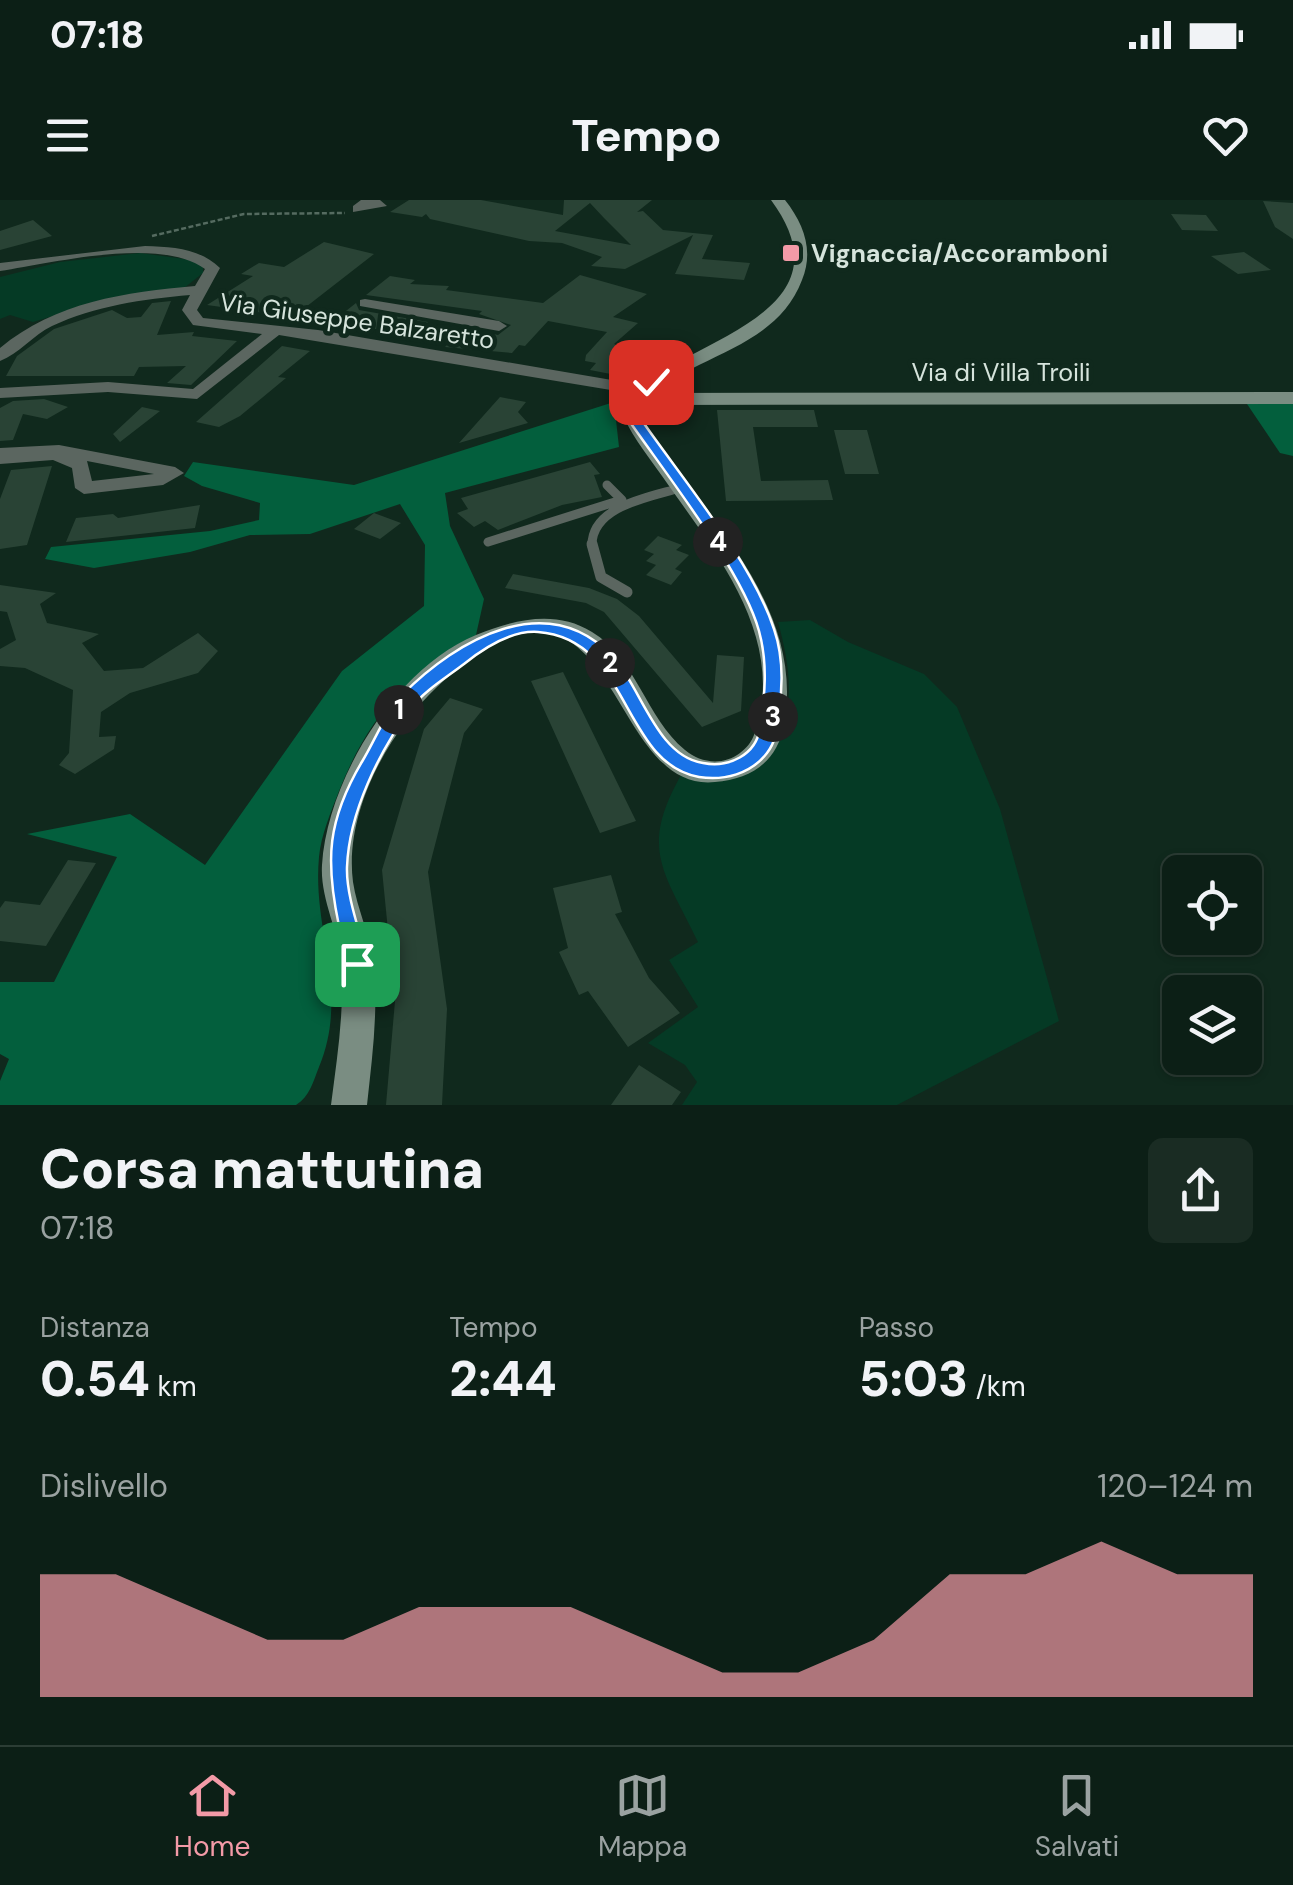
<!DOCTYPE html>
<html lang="it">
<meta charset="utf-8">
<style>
body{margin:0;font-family:"DM Sans",sans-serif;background:#1a2c23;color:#f1f3f6;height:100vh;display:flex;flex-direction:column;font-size:38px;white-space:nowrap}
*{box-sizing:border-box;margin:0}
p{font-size:32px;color:#9aa2a1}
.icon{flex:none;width:55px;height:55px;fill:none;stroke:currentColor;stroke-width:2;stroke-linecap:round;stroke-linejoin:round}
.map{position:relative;height:905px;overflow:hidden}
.details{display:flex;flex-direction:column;background:#0c1f16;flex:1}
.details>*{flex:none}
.tools{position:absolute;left:1162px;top:655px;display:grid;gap:20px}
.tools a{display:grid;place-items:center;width:100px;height:100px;border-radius:15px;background:#0c1f16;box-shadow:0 2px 8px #0004,0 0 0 2px #2c3d35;font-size:50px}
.pin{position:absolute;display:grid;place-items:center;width:85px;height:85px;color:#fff;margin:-42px;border-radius:20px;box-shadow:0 5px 15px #0006}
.km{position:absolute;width:50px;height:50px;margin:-25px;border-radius:50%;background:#222;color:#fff;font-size:28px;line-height:50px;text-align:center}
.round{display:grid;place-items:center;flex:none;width:105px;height:105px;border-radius:15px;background:#1a2c23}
.headline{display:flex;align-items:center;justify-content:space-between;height:170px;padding:0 40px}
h1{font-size:55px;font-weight:800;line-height:75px}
.figures{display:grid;grid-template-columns:repeat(3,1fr);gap:15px;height:170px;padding:10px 40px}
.figures div{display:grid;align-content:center}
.figures b{font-size:50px;font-weight:800}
.figures small{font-size:28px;font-weight:400}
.figures p{font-size:28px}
.chart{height:280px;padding:20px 40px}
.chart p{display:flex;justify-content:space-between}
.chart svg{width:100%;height:180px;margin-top:10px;fill:#f39aa7;opacity:.7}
.status{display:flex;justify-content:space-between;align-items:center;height:70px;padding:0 50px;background:#0c1f16;direction:ltr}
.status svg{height:28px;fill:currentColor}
header{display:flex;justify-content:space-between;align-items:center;height:130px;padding:0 40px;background:#0c1f16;font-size:45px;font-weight:800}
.tabs{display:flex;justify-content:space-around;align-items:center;height:140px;border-top:2px solid #2c3d35;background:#0c1f16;font-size:28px;color:#9aa2a1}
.tabs a{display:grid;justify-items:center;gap:5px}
.tabs .active{color:#f39aa7}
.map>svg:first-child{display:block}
.green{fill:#053a25}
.forest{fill:#035f3d}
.building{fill:#294335;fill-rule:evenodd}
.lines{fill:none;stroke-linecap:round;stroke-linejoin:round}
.path{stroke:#556b60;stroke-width:2.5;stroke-dasharray:5 2.5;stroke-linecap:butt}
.lane-far1{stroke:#5b6660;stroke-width:9}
.lane{stroke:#5b6660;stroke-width:11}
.street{fill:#5b6660;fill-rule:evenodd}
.secondary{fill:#7a8d82;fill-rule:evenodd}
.route{fill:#1a73e8;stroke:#fff;stroke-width:2.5}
.poi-dot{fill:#f39aa7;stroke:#10291d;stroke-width:4}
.labels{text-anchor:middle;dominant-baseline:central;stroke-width:9;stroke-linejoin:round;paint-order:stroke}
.far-poi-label{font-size:25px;font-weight:bold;fill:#d6e4dc;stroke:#10291d;text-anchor:start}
.far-street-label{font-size:25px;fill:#d6e4dc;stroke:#10291d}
</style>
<div class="status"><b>07:18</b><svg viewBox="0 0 49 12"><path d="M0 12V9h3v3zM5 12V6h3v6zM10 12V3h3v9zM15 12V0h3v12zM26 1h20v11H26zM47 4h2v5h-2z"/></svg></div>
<header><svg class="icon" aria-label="menu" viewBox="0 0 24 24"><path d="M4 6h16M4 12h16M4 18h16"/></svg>Tempo<svg class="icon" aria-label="heart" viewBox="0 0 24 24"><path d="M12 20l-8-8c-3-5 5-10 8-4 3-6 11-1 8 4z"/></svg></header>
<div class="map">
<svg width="1293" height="905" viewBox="0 0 1293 905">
<rect width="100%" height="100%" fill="#10291d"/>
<path class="green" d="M140,53L192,60L203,66V73L184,88L104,101L33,122L10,115L0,119V77L60,62Z
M810,420L848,442L924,474L957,507L1000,609L1059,821L897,905H682L697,882L685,865L648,843L698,807L669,760L698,742C664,671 639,650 681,575L762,564C798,521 792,473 778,422Z"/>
<path class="forest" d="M614,202L619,247L445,293L450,326L484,399L476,435C406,476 369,516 339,591C331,612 321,635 319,657C312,731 350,792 319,867C313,882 310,896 296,905H0V881L9,859L0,854V782H54L117,657L27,634L130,614L205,665L342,471L424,406L425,345L400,304L310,334L250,335L190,352L94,368L45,359L51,347L210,331L259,320L260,303L202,286L184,276L193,262L354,285Z
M1293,203V256L1280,253L1247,204Z"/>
<path class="building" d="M409,0H481L563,15L564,0H652L637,12L643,11L663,30L713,35L702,59L750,63L744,80L675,74L693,35L625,69L591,66L602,57L562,43L529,41L430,19L426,14L422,17L390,12ZM590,3L604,18L631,45L555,31Z
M1263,1L1293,3V39L1275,27Z
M1171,14L1206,15L1218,31L1182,30Z
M33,20L52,36L0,50V31Z
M324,42L374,54L293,117L207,105L253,76L241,74L259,63L284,67Z
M1244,52L1271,70L1238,74L1211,56Z
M580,75L647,94L613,117L638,123L614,144L660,161L635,174L626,170L621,176L590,170L596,163L585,161L586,155L607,132L548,121L525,146L519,145L512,153L445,147L464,128L498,135L511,125L479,114L482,111L366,95L390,76L415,80L410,84L449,86L446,90L543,103Z
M171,101L157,135L194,132L192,136L237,141L191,185L167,183L186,166L139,167L134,176H6L17,156L54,129L112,110L127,118L141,117L152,103Z
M356,103L359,110L428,122L413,135L332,122Z
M282,146L310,151L278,177L286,178L240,216L219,227L196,222Z
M500,197L526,202L518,212L528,223L459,243Z
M44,199L68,207L47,219L23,214L13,240L0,241V208L13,201Z
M142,207L160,211L120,242L113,234Z
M717,210H814L818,227H753L761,281L828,280L833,300L726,301Z
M834,230H867L879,274H845Z
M590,262L600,274L594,275L602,297L562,305L498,330L485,321L474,327L457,313L468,309L461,298Z
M52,266L27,345L0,349V299L11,270Z
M200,305L195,328L66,342L76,318L113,314L118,318Z
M374,313L401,323L380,339L354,329Z
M658,336L682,345L676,350L689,355L675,369L682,372L671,385L646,375L656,365L646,361L654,354L644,350Z
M513,374L589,388L617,399L639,416L713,503L717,455L744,457L741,511L702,527L604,412L586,403L505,388Z
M0,385L56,393L40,404L47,423L99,434L82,443L104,471L143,468L198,433L218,451L198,473L130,493L101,512L99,537L116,536L114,549L75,574L59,565L69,553L73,490L25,468L0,466V449L16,440L7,412L0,411Z
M563,472L636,621L600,633L531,481Z
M450,498L483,509L464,533L428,672L447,809L442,905H386L395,801L382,670L424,529Z
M68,660L96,663L46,746L0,741V708L5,701L40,705Z
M611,675L622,712L615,714L649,778L680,813L628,847L588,791L579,795L559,752L568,748L553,688Z
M639,865L681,892L672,905H611Z"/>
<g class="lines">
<path class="path" d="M152,36L244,14L345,13"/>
<path class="lane-far1" d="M607,285L622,300
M488,342L618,301
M592,346C591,306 650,297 680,288"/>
<path class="lane" d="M592,344L601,377L627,392"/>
<path class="street" d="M361,0H380L387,6L353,12V6Z
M145,46C173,47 199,48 220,68L197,110L203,118L318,130L641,185L649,190L641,195L279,135L197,199L108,192L0,198V188L108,182L193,189L262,134L193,125L182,110L190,95C143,99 95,106 52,126C33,135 19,154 0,161V148C55,102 126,92 195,86L205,69C160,36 53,63 0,71V63Z
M365,99L499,121L507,126L499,131L360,106V100Z
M59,245L175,267L184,273L163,285L84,294L75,288L72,268L53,260L0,264V248ZM87,261L154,274L92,281Z"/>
<path class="secondary" d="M771,0H785C804,24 814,51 802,80C774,153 687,154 638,206C647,232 666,253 682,275C736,350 802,427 784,525C777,562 751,579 715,582C602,594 620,317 437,487C388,533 344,612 353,682C357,709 370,734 373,762C379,809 372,858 367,905H331C337,858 345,809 341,761C338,729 320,698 322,665C327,581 395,468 476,435C513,420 555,409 592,432C636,458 646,518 685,550C700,563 723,566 740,553C754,543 756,530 760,514C778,424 709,344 662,276C646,253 628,232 619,205C669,141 860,121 771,0Z
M1293,192V204L658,205L649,199L658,193Z"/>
</g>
<path class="route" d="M647,180L657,182L634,204L636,212C678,274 751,359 774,429C783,455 783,484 779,511C777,527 777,540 767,553C751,574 724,581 699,577C621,563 631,439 538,432C511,430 484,448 464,464C447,477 424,491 411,508C379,552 349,612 347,667C346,697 361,734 368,764L365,770H350C344,757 342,741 339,726C325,660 327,620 363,560C375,540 386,512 402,495C457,439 547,388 612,456C641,486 656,556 703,563C729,568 756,555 760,528C765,495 768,464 759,431C742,369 661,268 623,212V201Z"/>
<rect class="poi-dot" x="781" y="43" width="20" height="20" rx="5"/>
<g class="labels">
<g class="far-poi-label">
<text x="811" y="53">Vignaccia/Accoramboni</text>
</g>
<g class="far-street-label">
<text transform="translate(357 121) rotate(8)">Via Giuseppe Balzaretto</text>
<text x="1001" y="172">Via di Villa Troili</text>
</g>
</g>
</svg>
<div class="tools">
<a><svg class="icon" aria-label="locate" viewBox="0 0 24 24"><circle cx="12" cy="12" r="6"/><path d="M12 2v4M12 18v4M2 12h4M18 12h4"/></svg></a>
<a><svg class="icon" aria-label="layers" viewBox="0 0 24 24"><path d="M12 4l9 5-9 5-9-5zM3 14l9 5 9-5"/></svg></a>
</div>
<div class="pin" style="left:357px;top:764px;background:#1e9e55"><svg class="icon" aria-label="arrive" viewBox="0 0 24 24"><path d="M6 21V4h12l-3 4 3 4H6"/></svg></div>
<div class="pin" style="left:651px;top:182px;background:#d93025"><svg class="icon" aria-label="check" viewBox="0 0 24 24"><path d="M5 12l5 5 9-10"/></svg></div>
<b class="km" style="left:399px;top:510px">1</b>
<b class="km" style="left:610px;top:463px">2</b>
<b class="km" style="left:773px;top:517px">3</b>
<b class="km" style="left:718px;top:342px">4</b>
</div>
<section class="details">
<div class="headline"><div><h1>Corsa mattutina</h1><p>07:18</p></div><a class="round"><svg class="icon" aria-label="share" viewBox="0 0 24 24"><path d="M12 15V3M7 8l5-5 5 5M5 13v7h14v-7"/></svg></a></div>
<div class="figures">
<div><p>Distanza</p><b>0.54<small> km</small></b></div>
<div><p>Tempo</p><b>2:44</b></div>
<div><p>Passo</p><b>5:03<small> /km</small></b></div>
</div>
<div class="chart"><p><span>Dislivello</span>120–124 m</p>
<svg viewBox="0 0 160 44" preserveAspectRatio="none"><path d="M0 44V14L10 14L20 22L30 30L40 30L50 22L60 22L70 22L80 30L90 38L100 38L110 30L120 14L130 14L140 6L150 14L160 14V44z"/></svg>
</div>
</section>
<nav class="tabs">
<a class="active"><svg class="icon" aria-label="home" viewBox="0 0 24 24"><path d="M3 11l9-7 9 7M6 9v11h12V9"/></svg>Home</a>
<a><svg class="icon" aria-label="map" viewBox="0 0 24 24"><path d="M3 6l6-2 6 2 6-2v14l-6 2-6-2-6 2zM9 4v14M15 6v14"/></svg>Mappa</a>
<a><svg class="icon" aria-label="saved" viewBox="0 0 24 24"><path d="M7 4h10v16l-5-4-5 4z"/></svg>Salvati</a>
</nav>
